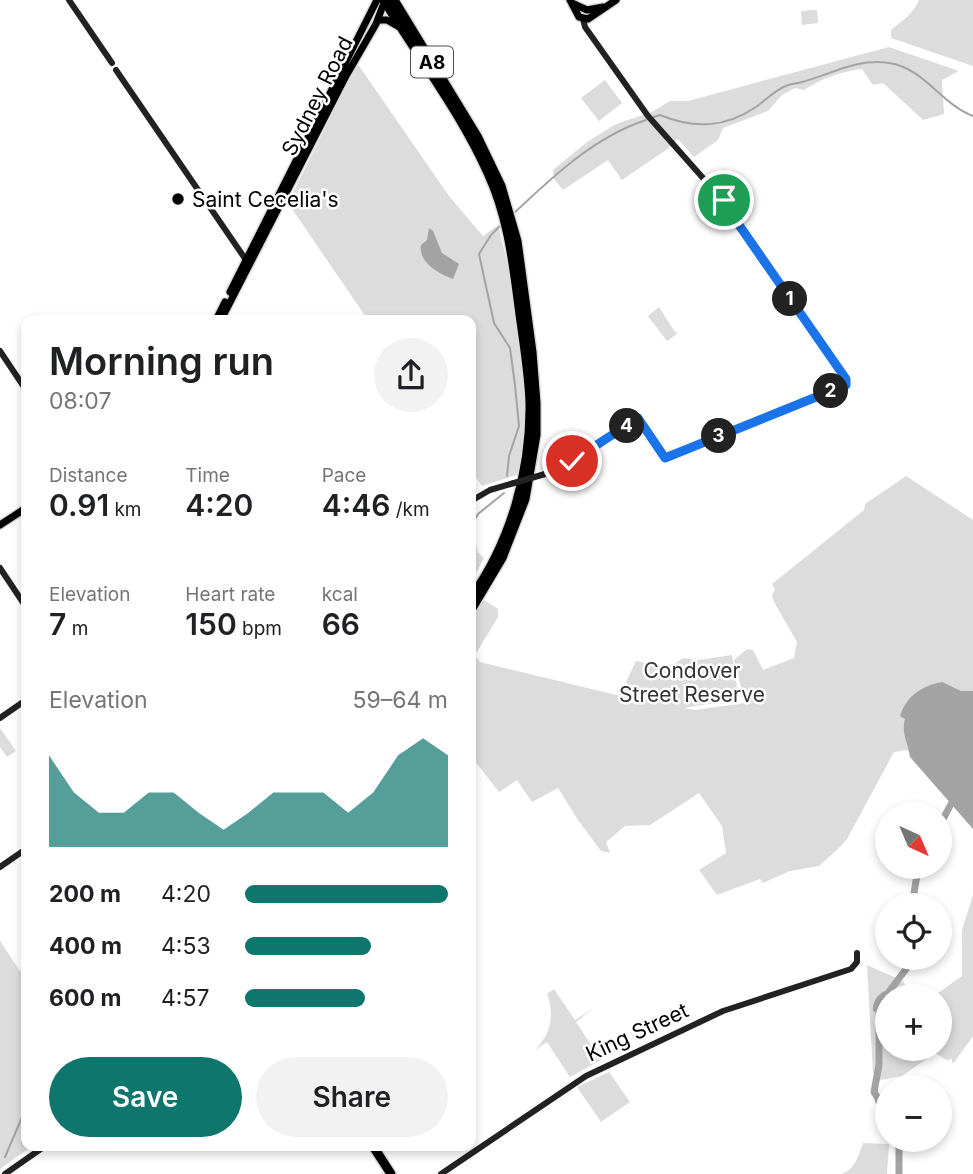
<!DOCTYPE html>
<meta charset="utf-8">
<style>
body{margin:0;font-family:Inter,sans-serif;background:#f2f2f2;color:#202124;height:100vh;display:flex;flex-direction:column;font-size:26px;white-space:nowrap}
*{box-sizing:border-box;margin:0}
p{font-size:23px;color:#757577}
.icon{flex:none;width:38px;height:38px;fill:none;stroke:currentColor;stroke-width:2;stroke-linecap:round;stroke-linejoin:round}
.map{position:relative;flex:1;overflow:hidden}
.side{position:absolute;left:21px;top:315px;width:455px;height:836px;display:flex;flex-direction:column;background:#fff;border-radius:14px;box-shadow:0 4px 10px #0003}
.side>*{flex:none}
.needle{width:46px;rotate:136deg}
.fabs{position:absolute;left:875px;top:802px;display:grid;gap:14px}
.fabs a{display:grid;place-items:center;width:77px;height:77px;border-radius:50%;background:#fff;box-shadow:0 4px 10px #0003;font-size:35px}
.pin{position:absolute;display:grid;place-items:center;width:60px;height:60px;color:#fff;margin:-30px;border:4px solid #fff;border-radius:50%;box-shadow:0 2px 7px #0007}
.km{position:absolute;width:35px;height:35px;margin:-18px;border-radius:50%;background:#222;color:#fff;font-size:19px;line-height:35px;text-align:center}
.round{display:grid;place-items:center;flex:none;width:74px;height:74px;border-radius:37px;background:#f2f2f2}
.summary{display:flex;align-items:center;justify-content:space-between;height:119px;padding:0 28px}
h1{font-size:38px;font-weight:600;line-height:52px}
.figures{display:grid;grid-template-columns:repeat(3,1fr);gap:10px;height:119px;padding:7px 28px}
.figures div{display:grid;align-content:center}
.figures b{font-size:30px;font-weight:600}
.figures small{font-size:19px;font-weight:400}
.figures p{font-size:19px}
.chart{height:196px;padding:14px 28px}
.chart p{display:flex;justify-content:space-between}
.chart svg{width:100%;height:126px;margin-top:7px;fill:#0f766e;opacity:.7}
.button{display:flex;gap:14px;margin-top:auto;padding:14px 28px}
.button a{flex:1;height:80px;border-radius:42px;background:#0f766e;color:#fff;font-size:28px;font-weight:600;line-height:80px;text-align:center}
.button a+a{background:#f2f2f2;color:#202124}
ul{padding:0 28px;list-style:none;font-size:23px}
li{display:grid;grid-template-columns:112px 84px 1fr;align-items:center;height:52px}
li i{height:18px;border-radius:9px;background:#0f766e}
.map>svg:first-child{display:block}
.green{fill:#dcdcdc}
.water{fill:#a3a3a3}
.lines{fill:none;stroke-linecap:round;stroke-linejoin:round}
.stream{stroke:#a3a3a3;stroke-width:2}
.river{stroke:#a3a3a3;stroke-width:7}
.primary-casing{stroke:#dbdbdb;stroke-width:10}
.highway-casing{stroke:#dbdbdb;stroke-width:12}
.secondary{stroke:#222;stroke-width:6}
.primary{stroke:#000;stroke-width:7}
.highway{stroke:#000;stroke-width:9}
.secondary-bridge{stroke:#222;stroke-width:6}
.route-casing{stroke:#fff;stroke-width:14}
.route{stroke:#1a73e8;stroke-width:9}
.poi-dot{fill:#000;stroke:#fff;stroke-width:2.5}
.labels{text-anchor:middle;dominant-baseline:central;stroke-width:5;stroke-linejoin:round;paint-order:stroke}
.shield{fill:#fff;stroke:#4c4c4c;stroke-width:2}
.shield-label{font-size:19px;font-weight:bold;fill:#000}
.street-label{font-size:21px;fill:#000;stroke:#fff}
.poi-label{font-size:21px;fill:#000;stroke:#fff;text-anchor:start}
.park-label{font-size:21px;fill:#333;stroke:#fff}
</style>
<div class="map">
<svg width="973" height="1174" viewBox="0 0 973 1174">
<rect width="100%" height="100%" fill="#fff"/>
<path class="green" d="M919,0H973V66L891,38V30C902,21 913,14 919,0Z
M817,10L818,23L802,25L801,11Z
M889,47L959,71L942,80L944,114L923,120L883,83L873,85L862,69C840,72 823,78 804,90L795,88L782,95L768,111L723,128L718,140L694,157L678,139L669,148L622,180L608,160L563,190L554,179L553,170L587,142L616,124L652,112L670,101H688Z
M357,63L449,196L483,236L498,225L509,270L523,378L526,431L519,474L482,486L471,470V320H368L288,203Z
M605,80L622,103L599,121L581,98Z
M659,307L675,332L678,333L667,341L648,316Z
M906,476L973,520V826L907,750L894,752L847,839L840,847L819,866L790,871L763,883L760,879L717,895L699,870L726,853L722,826L699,793L650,825L625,826L606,842L610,853L601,851L578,820L558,788L532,802L517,780L499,792L471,756V617L484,600L498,609V617L475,655L480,662L637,700L626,682L636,661L669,668L683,658L698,660L732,655L739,699L684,708L695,710L745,703L734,660L747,649L753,650L763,670L794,658L797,642L774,602L772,595L775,589L772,584L864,510L865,504Z
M471,537L474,538L478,552L484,558L471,583Z
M0,728L16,751L7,757L0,747Z
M973,895V1036L953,1064L951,1058L948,1061L935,1053L902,1076L881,1080L873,1073L867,965L903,981L911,996H887V1048H940V996H934L962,976V930Z
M0,941L20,971L26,968V1146H32L0,1169Z
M554,989L575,1020L594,1008L576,1022L601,1060L570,1077L547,1042L535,1050C551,1034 555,1015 547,994Z
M609,1072L630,1102L601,1122L577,1087Z
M863,1143L889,1144L887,1174H842C856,1168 858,1156 863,1143Z"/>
<path class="water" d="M429,228L433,231L442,253L459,264L453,279C440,274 418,263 421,245L427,240Z
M942,682L961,691H973V829L910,757C908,742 901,734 905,719L900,716C907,695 922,686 942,682Z
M885,991L887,1007L882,1013L873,1011C872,1003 877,994 885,991Z"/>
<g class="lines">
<path class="stream" d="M651,118L660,115C694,129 725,128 756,107C766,100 775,90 786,86C791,83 797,84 802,82C832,74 857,58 889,63C924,68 941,104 973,116
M512,215C551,178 594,137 646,120
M503,223L491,235L479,254L494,323L510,348L515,385L519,426L509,456L507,476
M471,561L474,521L478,514L504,493
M5,1157L26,1108"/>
<path class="river" d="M940,825L951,804
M912,905L917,875L921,866
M887,1123C880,1113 882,1102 874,1092L879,1065V1005L915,957
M896,1139L899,1148V1174"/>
<g class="primary-casing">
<path id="primary" d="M570,0L579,17L588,19L616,0
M572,3L587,10L603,7
M376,24L378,20H387L401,28
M230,292L377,0
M216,320L225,302
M221,320L346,76L376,24L385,0
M0,525L26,508"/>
</g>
<g class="highway-casing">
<path id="highway" d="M384,0C418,57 461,112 488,173C508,216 513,261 519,307C523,339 529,371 530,403C531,471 511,542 471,598
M394,0L477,136L501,186L517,241L532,352L536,403V435L525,499L502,558L471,610
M373,1146L391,1174"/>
</g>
<path class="secondary" d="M69,0L112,63
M583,19L585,27L648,116L719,196
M116,70L246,260
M723,202L847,382
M0,351L26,390
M545,474L578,458L638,418L665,458L846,385
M471,501L490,490L514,483
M0,568L26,607
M0,718L26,700
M0,867L26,849
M5,1174L45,1146
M441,1174L586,1076L723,1011L851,969L857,962V953"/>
<use href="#primary" class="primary"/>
<use href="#highway" class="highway"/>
<path class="secondary-bridge" d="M514,483L545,474"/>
</g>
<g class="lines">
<g class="route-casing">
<path id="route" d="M572,461L638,418L665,458L846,385V379L723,202L724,200"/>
</g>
<use href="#route" class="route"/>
</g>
<circle class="poi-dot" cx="178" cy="199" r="7"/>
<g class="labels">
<rect class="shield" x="411" y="46.5" width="42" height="31" rx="5"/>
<g class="shield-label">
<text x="432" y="62">A8</text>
</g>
<g class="street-label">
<text transform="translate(317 96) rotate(-63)">Sydney Road</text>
<text transform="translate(637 1032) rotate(-25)">King Street</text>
</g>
<g class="poi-label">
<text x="192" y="199">Saint Cecelia's</text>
</g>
<g class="park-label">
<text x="692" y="670">Condover<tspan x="692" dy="24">Street Reserve</tspan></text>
</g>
</g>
</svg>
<div class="fabs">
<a><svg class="needle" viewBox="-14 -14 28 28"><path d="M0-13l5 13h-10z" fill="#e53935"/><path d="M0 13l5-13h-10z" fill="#757577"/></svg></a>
<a><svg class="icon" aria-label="locate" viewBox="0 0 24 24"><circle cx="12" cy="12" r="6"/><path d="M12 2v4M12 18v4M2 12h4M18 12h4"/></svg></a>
<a>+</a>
<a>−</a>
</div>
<div class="pin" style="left:724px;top:200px;background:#1e9e55"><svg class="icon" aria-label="arrive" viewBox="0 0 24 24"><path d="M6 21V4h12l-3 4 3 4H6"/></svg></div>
<div class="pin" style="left:572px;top:461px;background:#d93025"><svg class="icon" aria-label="check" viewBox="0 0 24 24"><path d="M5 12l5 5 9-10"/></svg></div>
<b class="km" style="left:790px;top:299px">1</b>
<b class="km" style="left:831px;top:391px">2</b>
<b class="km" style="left:719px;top:436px">3</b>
<b class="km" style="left:627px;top:426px">4</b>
<section class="side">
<div class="summary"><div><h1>Morning run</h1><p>08:07</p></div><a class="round"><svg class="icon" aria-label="share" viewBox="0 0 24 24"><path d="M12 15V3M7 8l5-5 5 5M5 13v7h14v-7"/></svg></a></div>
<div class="figures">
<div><p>Distance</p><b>0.91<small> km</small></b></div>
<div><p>Time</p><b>4:20</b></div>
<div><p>Pace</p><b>4:46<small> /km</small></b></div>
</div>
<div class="figures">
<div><p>Elevation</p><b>7<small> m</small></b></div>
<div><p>Heart rate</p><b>150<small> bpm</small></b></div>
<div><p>kcal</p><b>66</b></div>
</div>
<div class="chart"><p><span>Elevation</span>59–64 m</p>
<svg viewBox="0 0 160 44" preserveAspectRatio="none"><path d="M0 44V12L10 25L20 32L30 32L40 25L50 25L60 32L70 38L80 32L90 25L100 25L110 25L120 32L130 25L140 12L150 6L160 12V44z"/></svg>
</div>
<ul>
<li><b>200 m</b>4:20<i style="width:100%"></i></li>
<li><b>400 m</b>4:53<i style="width:62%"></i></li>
<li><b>600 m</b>4:57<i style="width:59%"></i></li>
</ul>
<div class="button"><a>Save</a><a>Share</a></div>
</section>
</div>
